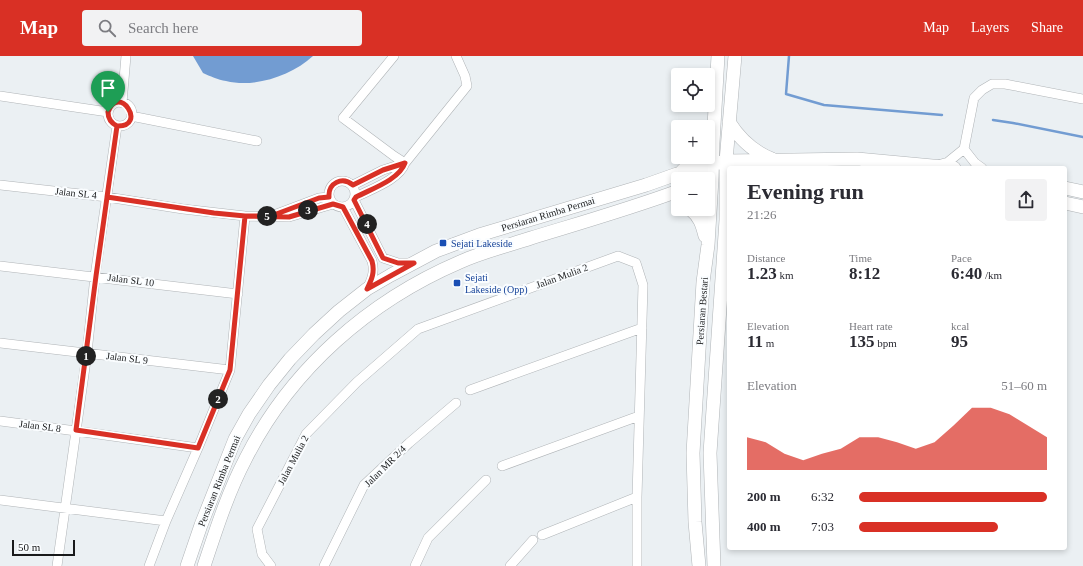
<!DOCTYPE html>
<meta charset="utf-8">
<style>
body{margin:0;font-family:"Times New Roman",serif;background:#f2f2f3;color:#2b2b33;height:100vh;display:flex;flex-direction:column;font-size:15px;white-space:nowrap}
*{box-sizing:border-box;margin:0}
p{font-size:13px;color:#7c7c81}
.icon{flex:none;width:22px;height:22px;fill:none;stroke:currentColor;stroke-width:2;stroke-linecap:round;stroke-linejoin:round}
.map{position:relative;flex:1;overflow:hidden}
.side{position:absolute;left:727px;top:110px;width:340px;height:384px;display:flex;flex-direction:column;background:#fff;border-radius:4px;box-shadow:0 2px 6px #0003}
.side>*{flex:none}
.buttons{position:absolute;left:671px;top:12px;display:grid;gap:8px}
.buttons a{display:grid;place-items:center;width:44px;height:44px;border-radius:4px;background:#fff;box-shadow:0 2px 6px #0003;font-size:20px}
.scale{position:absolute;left:12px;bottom:10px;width:63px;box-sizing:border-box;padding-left:4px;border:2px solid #191a1b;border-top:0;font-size:11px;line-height:14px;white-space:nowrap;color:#191a1b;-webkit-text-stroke:3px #fafdff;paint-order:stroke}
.pin{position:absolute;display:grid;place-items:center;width:34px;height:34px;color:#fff;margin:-41px -17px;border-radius:50% 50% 50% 0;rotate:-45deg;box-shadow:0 0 4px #0007}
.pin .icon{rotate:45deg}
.km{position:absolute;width:20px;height:20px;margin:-10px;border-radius:50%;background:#222;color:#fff;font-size:11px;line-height:20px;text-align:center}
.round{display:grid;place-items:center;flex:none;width:42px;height:42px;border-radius:4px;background:#f2f2f3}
.headline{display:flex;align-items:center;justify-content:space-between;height:68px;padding:0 20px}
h1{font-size:22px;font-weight:700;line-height:30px}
.figures{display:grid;grid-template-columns:repeat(3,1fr);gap:6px;height:68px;padding:4px 20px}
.figures div{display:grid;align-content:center}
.figures b{font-size:17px;font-weight:700}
.figures small{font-size:11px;font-weight:400}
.figures p{font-size:11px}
.chart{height:112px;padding:8px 20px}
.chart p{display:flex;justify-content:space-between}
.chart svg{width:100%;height:72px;margin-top:4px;fill:#d93025;opacity:.7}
ul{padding:0 20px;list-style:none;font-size:13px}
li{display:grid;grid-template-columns:64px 48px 1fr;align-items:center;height:30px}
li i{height:10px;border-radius:5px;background:#d93025}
header{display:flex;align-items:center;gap:24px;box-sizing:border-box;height:56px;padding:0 20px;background:#d93025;color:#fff}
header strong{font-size:19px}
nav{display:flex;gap:22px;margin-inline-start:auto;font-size:14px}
.search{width:280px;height:36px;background:#f2f2f3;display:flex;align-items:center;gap:10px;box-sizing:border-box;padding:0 14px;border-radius:4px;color:#7c7c81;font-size:15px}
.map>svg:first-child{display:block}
.water{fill:#729cd2}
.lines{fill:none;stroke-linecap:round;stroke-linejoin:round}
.stream{stroke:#729cd2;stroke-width:2.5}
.street-casing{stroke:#b0b4b7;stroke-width:10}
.secondary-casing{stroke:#b0b4b7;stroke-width:14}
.street{stroke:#fff;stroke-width:9}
.secondary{stroke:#fff;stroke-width:13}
.route-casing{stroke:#fff;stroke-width:8}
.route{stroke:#d93025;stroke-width:5}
.transit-dot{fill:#1a4fb4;stroke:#fafdff;stroke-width:1.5}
.labels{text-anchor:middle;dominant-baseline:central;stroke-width:4;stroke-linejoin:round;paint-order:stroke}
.street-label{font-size:10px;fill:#191a1b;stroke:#fafdff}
.transit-label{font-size:10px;fill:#164399;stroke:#fafdff;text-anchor:start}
</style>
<header>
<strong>Map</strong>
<div class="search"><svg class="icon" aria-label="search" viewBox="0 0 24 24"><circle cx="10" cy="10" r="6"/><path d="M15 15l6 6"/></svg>Search here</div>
<nav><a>Map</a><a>Layers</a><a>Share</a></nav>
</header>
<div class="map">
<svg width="1083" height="510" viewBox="0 0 1083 510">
<rect width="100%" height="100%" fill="#ebf0f3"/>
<path class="water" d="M193,0H313C291,20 255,32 226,25C218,24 210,20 203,17Z"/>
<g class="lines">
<path class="stream" d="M789,0L786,38L824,49L942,59
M993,64L1013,67L1083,81"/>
<g class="street-casing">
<path id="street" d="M394,0L343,62L394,100L405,107
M0,40L108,56
M108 58a12 12 0 1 1 24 0a12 12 0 1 1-24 0Z
M122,47L126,0
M131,60L257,85
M964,93L975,107L982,112
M938,109L948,106L964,93L974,42L982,34L992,28H1005L1083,43
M329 138a13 13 0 1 1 26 0a13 13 0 1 1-26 0Z
M0,129L107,141L183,153L245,160L289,161L333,148
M353,129L383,114L405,107
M356,141C371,133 399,124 405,107L467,30L465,20L456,0
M354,144L383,202L398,207H410
M343,151L372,205C375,216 372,223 367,233
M274,159L319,142L329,141
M0,210L238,238
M0,287L230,314
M470,334L642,272
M0,365L76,375L198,392
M502,410L639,360
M0,444L166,465
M542,479L637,441
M57,510L87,297L95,220L117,70
M149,510L166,465L198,392L230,314L245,160
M271,510L262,498L257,473L306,378L357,326L418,273L618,200L636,207L643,229L637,441V510
M324,510L364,429L409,387L456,347
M415,510L428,482L486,424
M510,510L533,484"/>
</g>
<g class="secondary-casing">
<path id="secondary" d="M729,66C739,82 754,96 772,103
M682,115L697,101
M1065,132L1083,136
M1065,147L1083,151
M690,153C700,161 702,168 705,180
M187,510L201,469L235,383L249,358L269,329L290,303L314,278L339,255L367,233L391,219L436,195L479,179L646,129L677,118L726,105L857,103L954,112
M204,510C216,474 228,436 246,402C291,313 369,245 460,206C482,196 507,190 531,182C580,167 629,153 678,135
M699,510L695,466L693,397L703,226L708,189L712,123L713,87L718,0
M714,510L710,397L726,164V105L735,0"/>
</g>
<use href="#street" class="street"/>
<use href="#secondary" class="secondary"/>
</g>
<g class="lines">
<g class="route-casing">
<path id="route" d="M108,56C108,63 111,67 117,70L96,220L76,374L198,392L230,314L245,160L289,161L333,148L343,151L372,205C375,216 372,223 367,233L414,207H398L383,202L354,144L356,141C371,133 399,124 405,107L383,114L353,129C342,120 328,127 329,141L319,142L271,160H245L214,157L107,141L117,70C148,71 119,27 108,56"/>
</g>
<use href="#route" class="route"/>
</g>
<g class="transit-dot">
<rect x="439" y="183" width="8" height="8" rx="2"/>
<rect x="453" y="223" width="8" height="8" rx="2"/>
</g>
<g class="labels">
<g class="street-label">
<text transform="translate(76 137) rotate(6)">Jalan SL 4</text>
<text transform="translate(548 158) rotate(-17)">Persiaran Rimba Permai</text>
<text transform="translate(562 220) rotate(-20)">Jalan Mulia 2</text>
<text transform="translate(131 224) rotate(7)">Jalan SL 10</text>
<text transform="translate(702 255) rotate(-86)">Persiaran Bestari</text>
<text transform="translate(127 302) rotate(7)">Jalan SL 9</text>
<text transform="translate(40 370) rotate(7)">Jalan SL 8</text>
<text transform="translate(293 404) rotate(-62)">Jalan Mulia 2</text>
<text transform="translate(385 410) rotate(-45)">Jalan MR 2/4</text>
<text transform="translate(219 425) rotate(-68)">Persiaran Rimba Permai</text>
</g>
<g class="transit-label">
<text x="451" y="187">Sejati Lakeside</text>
<text x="465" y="221">Sejati<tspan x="465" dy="12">Lakeside (Opp)</tspan></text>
</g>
</g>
</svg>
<div class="buttons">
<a><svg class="icon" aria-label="locate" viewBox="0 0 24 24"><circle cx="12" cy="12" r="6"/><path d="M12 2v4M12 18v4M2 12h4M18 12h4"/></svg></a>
<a>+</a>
<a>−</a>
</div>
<div class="scale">50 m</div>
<div class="pin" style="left:108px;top:56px;background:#1e9e55"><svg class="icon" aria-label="arrive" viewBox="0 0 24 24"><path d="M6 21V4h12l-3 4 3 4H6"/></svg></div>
<b class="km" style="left:86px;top:300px">1</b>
<b class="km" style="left:218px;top:343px">2</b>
<b class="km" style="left:308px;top:154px">3</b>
<b class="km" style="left:367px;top:168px">4</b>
<b class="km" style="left:267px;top:160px">5</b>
<section class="side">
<div class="headline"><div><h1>Evening run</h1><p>21:26</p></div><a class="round"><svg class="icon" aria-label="share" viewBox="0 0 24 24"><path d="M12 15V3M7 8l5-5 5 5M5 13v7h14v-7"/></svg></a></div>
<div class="figures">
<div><p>Distance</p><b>1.23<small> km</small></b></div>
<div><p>Time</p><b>8:12</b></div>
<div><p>Pace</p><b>6:40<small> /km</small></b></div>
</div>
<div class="figures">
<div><p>Elevation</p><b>11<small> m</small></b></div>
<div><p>Heart rate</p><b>135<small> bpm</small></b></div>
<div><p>kcal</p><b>95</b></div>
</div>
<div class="chart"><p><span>Elevation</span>51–60 m</p>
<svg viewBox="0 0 160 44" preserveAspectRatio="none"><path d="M0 44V24L10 27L20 34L30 38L40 34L50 31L60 24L70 24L80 27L90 31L100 27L110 17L120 6L130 6L140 10L150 17L160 24V44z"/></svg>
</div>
<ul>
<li><b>200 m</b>6:32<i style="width:100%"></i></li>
<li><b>400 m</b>7:03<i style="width:74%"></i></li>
</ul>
</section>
</div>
